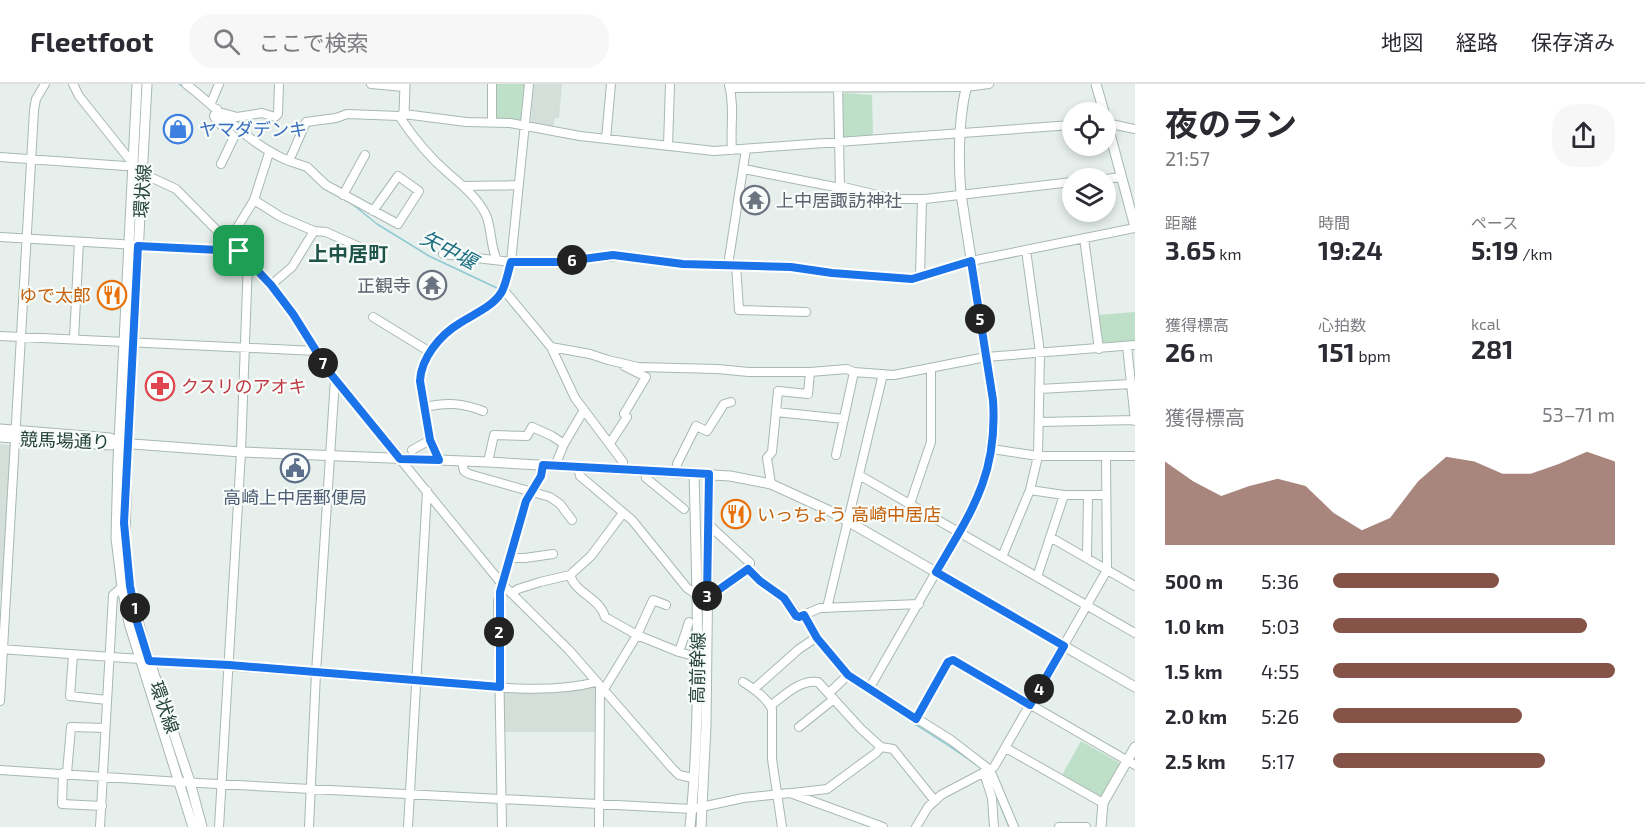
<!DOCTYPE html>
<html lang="ja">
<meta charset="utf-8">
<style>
body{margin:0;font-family:"Exo 2","Noto Sans JP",sans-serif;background:#f7f7f7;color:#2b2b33;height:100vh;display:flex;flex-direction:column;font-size:22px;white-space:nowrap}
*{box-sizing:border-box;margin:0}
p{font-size:20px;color:#7c7c81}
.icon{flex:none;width:33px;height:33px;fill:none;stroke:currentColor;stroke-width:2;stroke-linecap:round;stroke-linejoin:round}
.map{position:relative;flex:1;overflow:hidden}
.drawer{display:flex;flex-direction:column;background:#fff;width:510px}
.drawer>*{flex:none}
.fabs{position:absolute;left:1062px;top:18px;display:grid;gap:12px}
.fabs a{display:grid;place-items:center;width:54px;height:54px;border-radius:50%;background:#fff;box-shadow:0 3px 9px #0003;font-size:30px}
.pin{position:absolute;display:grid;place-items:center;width:51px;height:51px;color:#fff;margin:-26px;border-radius:12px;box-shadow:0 3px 9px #0006}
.km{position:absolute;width:30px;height:30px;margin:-15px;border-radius:50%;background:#222;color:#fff;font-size:16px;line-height:30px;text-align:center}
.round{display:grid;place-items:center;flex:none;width:63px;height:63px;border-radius:24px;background:#f7f7f7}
.summary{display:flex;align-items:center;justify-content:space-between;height:102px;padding:0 30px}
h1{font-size:33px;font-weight:700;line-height:45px}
.figures{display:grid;grid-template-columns:repeat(3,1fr);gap:9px;height:102px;padding:6px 30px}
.figures div{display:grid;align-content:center}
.figures b{font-size:26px;font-weight:700}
.figures small{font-size:16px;font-weight:400}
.figures p{font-size:16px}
.chart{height:168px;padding:12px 30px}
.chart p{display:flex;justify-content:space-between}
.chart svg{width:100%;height:108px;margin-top:6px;fill:#855347;opacity:.7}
ul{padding:0 30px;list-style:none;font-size:20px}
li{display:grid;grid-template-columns:96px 72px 1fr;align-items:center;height:45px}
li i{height:15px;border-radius:8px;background:#855347}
header{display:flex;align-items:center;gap:36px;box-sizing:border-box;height:84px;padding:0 30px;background:#fff;border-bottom:2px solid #e1e1e2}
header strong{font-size:28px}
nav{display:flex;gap:33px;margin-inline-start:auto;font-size:21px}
.search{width:420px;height:54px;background:#f7f7f7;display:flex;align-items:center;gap:15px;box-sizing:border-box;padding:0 21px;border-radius:24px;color:#7c7c81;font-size:22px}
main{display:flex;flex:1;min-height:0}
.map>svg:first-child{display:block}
.built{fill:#d4dfda}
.green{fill:#bfe0c8}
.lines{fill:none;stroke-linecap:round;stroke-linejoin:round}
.stream{stroke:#8ec9d4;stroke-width:1.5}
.minor-casing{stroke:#a8b8b2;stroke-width:10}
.tertiary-casing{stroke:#a8b8b2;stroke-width:11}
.minor{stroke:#fff;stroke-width:8}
.tertiary{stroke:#fff;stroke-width:9}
.route-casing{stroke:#fff;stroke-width:12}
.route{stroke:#1a73e8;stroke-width:8}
.labels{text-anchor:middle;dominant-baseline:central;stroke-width:4.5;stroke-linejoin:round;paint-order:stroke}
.shop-label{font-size:18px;fill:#366cbe;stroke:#f7fbf9;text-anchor:start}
.street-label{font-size:18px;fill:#24423a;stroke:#f7fbf9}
.worship-label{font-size:18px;fill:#5b616d;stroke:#f7fbf9;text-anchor:start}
.food-label{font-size:18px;fill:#c56008;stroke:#f7fbf9;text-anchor:end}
.health-label{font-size:18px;fill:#be3a42;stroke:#f7fbf9;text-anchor:start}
.service-label{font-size:18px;fill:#4e5e75;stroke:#f7fbf9}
.water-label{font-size:20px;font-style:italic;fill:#1c6f80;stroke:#f7fbf9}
.neighbourhood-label{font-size:20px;font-weight:bold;fill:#1f5548;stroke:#f7fbf9}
</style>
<header>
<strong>Fleetfoot</strong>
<div class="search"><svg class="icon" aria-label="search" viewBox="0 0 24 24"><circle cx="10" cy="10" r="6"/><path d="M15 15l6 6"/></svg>ここで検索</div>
<nav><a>地図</a><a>経路</a><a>保存済み</a></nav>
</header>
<main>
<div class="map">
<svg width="1135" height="743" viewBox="0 0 1135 743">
<rect width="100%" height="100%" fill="#e6efeb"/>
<path class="built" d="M533,0H562L559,34H555L553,45L532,41L531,38Z
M0,360L11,361L4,508L0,507Z
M587,603L597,605V648H504V606Z"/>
<path class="green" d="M493,0H526L524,39L495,35Z
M845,9L872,11L873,49L870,54L845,55L842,51L841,12Z
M1135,228V257L1106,259L1101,257L1098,231Z
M1081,657L1118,678L1120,683L1102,712L1097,714L1061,693Z"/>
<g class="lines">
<path class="stream" d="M179,0L186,5
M297,83L306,87
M312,92L325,105L347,117
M351,119L377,140L429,172L499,205
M803,537L811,551
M816,560L843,591
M848,596C891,628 939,652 982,685
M992,701L1009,743"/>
<g class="minor-casing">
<path id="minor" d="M73,0L79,12L134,81L148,92L176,105L271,201L293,230L330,289L502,500L569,566L672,684L679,691L693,694
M186,0C220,26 248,60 289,77L306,38L336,34L347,30L399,32L404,30L466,38L510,39L580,52L714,67L1072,41
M371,0L404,3
M729,1C735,23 730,44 732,66
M730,4L966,3L989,0
M211,19L219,0
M217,25L214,32L216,36L234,53L221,80
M223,29L237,33L262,29L275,33L278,30L279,0
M399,32C413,53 429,73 448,89C462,101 478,114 486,131C492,145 490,162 497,176
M492,38V0
M1106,39L1135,45
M606,55L611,0
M668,62L670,0
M0,73L125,82L134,81
M289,77L307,83L326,101L398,140L419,107L398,92L373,127
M744,85L840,104L838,0
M1106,95L1121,93
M464,102L519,101
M840,102L893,115H925L1072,98
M343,111L365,71
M254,116L281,133L314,147
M0,153L239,167
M1084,154L1099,265
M229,157L254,116L269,69
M443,170L511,178H542L621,172L683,180L791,183L833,189L912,195L971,177L1135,144
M728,181L746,65
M736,181L739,226L806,228
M920,192L922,115
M271,201L292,183L314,147L326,148L375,170
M503,205L551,263L575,314L623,378V385
M373,233L430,268
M0,252L316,267
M74,255L79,158
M1127,262L1135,337
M551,263L590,270L608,276L638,283L717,285L749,288H810L847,285L854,288
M1039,305L1131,300
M425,323C447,318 462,319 483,327
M776,328L844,335
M1039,338L1135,336
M610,359L627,333L624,330L646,293L624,282
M992,365L1038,372H1135
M412,366L430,356
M836,371L854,288L894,291L986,273L1135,261
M439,376L430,356L420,297C421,274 440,251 460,239C474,230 492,223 501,209C507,201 508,188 511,178L529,0
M462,377L464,387L469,390L550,413L560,420L572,436
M488,378L494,351L527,352L532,343L552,352L564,360
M555,382L564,360L584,326
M578,383L580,392L632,436L687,504L697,511
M646,387V394L684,425
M676,388L677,380L696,342L707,347L724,320L731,318
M859,391L1135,549
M771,400L767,374L772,368L778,307L808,310L810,288
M1030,406L1064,411H1106
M910,420L931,358V284
M1050,453L1135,502
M1002,473L1030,406L1038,372L1040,268L1026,166
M1087,473L1088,411
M510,474H525L553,470
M748,485L760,497L784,514L799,533L820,524L919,520
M570,491C576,510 600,514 605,533L637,551L679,568L689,538
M1037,493L1064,411
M512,509L518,505L540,498L570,491L591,472L623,429
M707,514L748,485L750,479L708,440
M827,524L883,290
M804,531L817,553L848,591L951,656L990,686L1014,743
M0,565L140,575
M679,568L697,573
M73,571L70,612L107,616
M149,577C244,582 338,591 432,598C482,602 548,611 596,598
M743,598C754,605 766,613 772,625V675L782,743
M754,605L799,565L817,553
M869,605L936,488
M603,607L637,551L653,516L666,521
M829,609L848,591
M0,617L34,26L36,15L45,0
M770,622C784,612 800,595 818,598L861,645L881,663
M916,635L948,578L953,576L1135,681
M799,643L834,615
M1006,664L1103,719
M0,686L180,698L692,725L743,714L790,709L883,743
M63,689L62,720L102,722
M67,689L71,643L105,644
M984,689L992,714L994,743
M793,709L827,705L876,669L881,663L893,665L935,717
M100,743L113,511L122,503
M219,743L241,368L248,177
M309,743L316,589L335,295
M408,743L427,407
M502,743L498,517L526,416L541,392L543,381
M599,743L600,604
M916,743L928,723L941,711L994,683L1107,486L1106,372
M1059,743H1086"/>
</g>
<g class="tertiary-casing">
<path id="tertiary" d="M137,0L118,376L116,454L122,503L129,539L193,743
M147,0L127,376L125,455L130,502L143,557L190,698L202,743
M1096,0L1104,28
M404,30L405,0
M1106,35L1135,143
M0,345L110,354L119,359
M0,353L110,361L119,359L241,368L488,378L730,392L771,400L830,427L1135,603
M936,488C972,427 997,390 993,316L961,110C958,73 958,36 967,0
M690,743C702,626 697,507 694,389
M701,743L706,642L709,390
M1101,743L1103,719L1135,663"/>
</g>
<use href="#minor" class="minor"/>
<use href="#tertiary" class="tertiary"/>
</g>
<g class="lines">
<g class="route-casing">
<path id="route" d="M138,162L239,167L271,201L293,230L330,289L400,375L439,376L430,356L420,297C421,274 440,251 460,239C474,230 492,223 501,209C506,201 508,188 511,178H560L613,171L683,180L791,183L832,189L912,195L971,177L993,316C998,390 972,427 936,488L1064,562L1030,621L953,576L948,578L916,635L848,591L817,554L804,531L799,533L796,532L784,514L760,497L748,485L707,514L709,390L543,381L541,392L526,417L500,508V603L229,581L149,577L137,538L130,502L124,439Z"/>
</g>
<use href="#route" class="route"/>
</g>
<defs>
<g id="shop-ring" transform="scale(1.5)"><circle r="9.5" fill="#f7fbf9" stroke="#3f7fe0" stroke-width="1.5"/><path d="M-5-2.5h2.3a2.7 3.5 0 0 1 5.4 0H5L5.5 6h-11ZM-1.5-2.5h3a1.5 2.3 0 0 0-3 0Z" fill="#3f7fe0"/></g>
<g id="temple-ring" transform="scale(1.5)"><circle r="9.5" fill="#f7fbf9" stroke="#6b7280" stroke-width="1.5"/><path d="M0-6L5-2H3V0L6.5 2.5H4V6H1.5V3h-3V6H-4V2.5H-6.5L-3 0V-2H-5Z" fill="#6b7280"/></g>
<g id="restaurant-ring" transform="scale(1.5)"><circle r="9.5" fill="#f7fbf9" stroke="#e8710a" stroke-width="1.5"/><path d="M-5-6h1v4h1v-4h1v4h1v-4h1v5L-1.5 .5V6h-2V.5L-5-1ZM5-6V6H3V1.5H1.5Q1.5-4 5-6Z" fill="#e8710a"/></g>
<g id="pharmacy-ring" transform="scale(1.5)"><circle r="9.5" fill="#f7fbf9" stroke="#e0444e" stroke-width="1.5"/><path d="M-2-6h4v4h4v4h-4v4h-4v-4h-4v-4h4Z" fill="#e0444e"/></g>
<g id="civic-ring" transform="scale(1.5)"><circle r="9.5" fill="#f7fbf9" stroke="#5c6f8a" stroke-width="1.5"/><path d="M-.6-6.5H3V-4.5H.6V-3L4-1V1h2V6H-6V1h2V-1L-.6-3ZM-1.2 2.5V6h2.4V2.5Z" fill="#5c6f8a"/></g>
</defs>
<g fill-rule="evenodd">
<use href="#shop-ring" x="178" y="45"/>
<use href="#temple-ring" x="755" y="116"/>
<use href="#temple-ring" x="432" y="201"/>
<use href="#restaurant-ring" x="112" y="211"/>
<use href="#pharmacy-ring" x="160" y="302"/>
<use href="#civic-ring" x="295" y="384"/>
<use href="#restaurant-ring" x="736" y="430"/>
</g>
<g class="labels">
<g class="shop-label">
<text x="199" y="45">ヤマダデンキ</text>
</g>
<g class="street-label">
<text transform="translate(142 107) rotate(-86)">環状線</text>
<text transform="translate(65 356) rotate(2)">競馬場通り</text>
<text transform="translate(697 584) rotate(-89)">高前幹線</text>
<text transform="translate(165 623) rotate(71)">環状線</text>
</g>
<g class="worship-label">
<text x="776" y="116">上中居諏訪神社</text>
<text x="411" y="201" text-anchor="end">正観寺</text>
</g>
<g class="food-label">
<text x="91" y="211">ゆで太郎</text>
<text x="757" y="430" text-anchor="start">いっちょう 高崎中居店</text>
</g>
<g class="health-label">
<text x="181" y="302">クスリのアオキ</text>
</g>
<g class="service-label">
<text x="295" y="413">高崎上中居郵便局</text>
</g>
<g class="water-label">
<text transform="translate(449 165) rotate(27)">矢中堰</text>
</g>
<g class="neighbourhood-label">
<text x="348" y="169">上中居町</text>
</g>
</g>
</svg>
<div class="fabs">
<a><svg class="icon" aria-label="locate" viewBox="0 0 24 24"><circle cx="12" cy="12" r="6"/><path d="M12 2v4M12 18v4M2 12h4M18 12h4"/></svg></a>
<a><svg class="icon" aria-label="layers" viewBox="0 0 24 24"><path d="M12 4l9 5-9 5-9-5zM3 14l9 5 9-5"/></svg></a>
</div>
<div class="pin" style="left:239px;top:167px;background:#1e9e55"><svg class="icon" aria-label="arrive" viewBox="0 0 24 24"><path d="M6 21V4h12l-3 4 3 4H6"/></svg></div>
<b class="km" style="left:135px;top:524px">1</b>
<b class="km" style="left:499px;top:548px">2</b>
<b class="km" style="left:707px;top:512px">3</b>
<b class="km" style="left:1039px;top:605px">4</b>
<b class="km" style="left:980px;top:235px">5</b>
<b class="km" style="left:572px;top:176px">6</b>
<b class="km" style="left:323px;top:279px">7</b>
</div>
<section class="drawer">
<div class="summary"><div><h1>夜のラン</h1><p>21:57</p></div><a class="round"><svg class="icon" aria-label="share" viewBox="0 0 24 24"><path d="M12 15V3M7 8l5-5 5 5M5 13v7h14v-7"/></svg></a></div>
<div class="figures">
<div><p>距離</p><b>3.65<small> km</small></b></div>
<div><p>時間</p><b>19:24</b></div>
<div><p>ペース</p><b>5:19<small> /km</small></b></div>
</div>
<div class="figures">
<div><p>獲得標高</p><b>26<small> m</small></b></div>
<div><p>心拍数</p><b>151<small> bpm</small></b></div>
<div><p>kcal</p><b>281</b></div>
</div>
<div class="chart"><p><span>獲得標高</span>53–71 m</p>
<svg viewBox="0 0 160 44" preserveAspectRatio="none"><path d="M0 44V10L10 18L20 24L30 20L40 17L50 20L60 31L70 38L80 33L90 18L100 8L110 10L120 15L130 15L140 11L150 6L160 10V44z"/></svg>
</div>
<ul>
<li><b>500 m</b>5:36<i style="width:59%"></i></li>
<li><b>1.0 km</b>5:03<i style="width:90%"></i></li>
<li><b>1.5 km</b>4:55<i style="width:100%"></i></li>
<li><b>2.0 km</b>5:26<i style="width:67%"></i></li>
<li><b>2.5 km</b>5:17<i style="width:75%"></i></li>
</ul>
</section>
</main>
